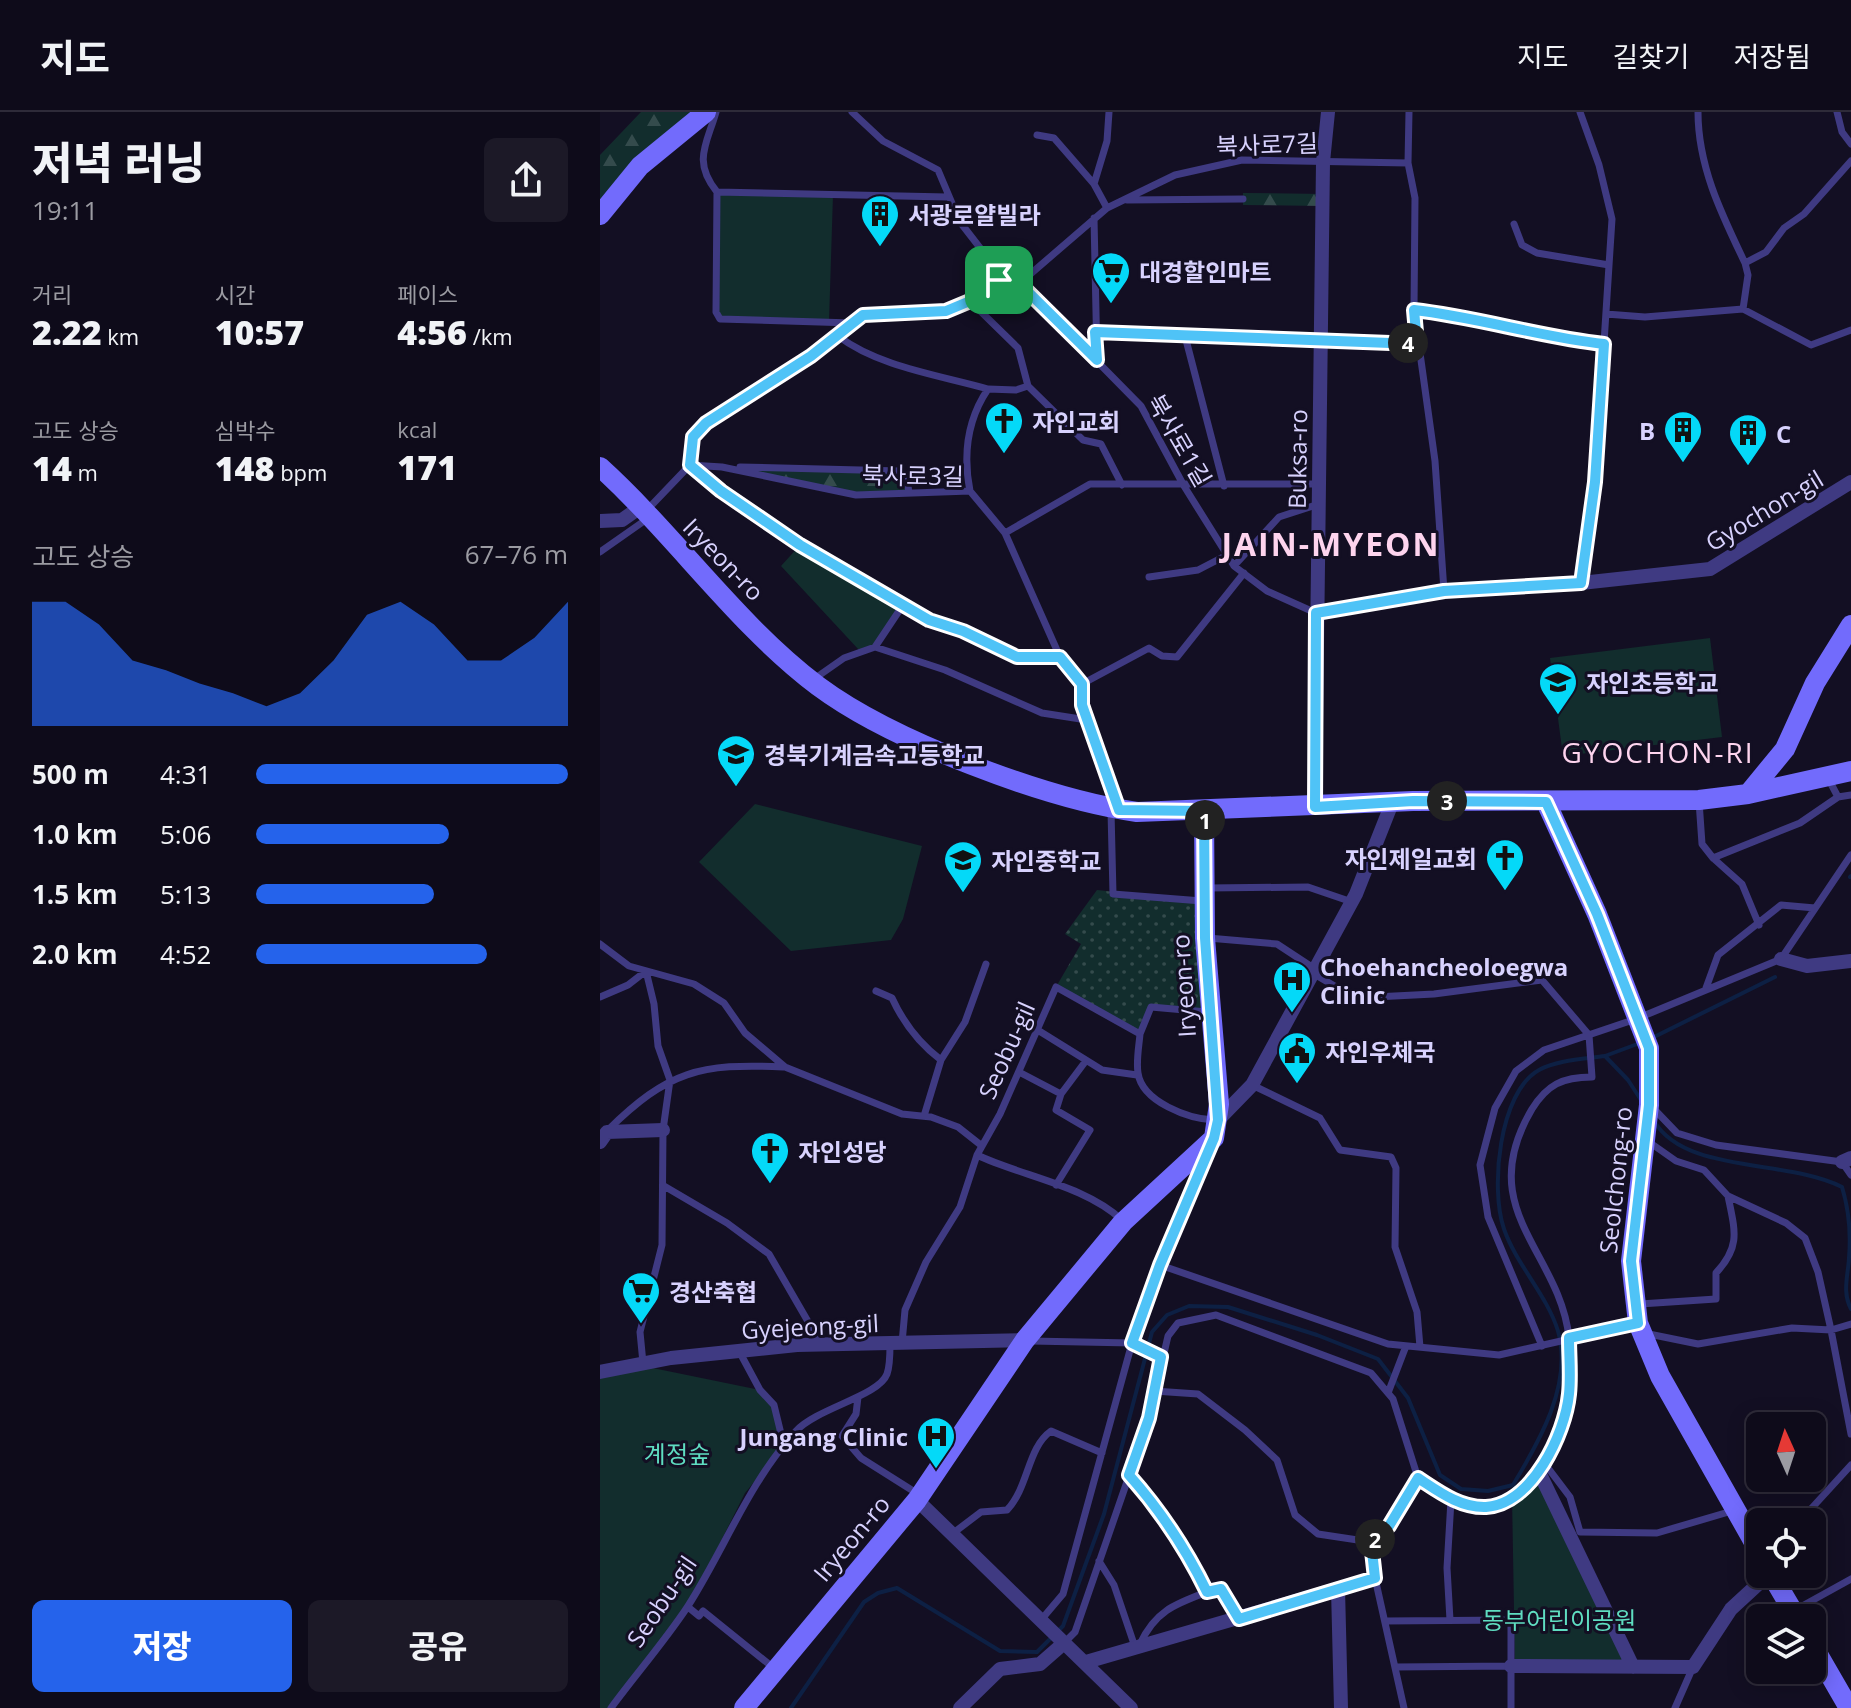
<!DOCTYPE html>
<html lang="ko">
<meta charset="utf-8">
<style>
body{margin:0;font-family:"Open Sans","Noto Sans KR",sans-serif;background:#1c1927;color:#f1f3f6;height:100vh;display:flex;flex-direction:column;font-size:30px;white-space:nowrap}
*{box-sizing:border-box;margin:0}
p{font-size:26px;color:#9b9ba2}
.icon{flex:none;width:44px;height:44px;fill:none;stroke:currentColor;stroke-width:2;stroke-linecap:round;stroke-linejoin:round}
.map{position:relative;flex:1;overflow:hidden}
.side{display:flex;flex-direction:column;background:#0e0b1a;width:600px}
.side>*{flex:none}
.needle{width:52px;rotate:357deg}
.controls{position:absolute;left:1146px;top:1300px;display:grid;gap:16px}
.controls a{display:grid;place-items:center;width:80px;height:80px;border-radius:12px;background:#0e0b1a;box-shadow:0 4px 20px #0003,0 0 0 2px #2e2b39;font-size:40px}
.pin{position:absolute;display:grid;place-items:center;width:68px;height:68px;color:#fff;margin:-34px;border-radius:16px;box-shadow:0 4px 12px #0006}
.km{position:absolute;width:40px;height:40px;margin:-20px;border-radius:50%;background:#222;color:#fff;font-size:22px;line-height:40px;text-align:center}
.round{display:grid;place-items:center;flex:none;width:84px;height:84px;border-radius:12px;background:#1c1927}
.overview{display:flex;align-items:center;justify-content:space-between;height:136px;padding:0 32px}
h1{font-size:44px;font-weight:800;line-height:60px}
.metrics{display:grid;grid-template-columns:repeat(3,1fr);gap:12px;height:136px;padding:8px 32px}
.metrics div{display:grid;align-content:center}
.metrics b{font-size:34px;font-weight:800}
.metrics small{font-size:22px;font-weight:400}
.metrics p{font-size:22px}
.chart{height:224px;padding:16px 32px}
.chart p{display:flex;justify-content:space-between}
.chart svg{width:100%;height:144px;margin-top:8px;fill:#2563eb;opacity:.7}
.action{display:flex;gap:16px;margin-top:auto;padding:16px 32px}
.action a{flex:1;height:92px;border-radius:12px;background:#2563eb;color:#fff;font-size:32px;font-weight:800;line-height:92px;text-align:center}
.action a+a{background:#1c1927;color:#f1f3f6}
ul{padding:0 32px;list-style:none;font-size:26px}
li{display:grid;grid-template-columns:128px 96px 1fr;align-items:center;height:60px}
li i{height:20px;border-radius:10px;background:#2563eb}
header{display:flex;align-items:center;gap:48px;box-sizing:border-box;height:112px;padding:0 40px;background:#0e0b1a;border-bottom:2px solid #2e2b39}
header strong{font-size:38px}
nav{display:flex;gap:44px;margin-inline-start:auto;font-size:28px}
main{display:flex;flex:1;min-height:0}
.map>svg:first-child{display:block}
.grass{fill:url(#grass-dots)}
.forest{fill:url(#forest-firs)}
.green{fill:#122d2d}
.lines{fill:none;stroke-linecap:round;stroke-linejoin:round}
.stream{stroke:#0d2044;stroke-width:4}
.lane{stroke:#3f3a82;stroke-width:7}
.street{stroke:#3f3a82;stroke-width:14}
.secondary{stroke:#726bfc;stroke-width:20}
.route-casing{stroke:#fff;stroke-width:16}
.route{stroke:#4fc3f7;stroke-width:10}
.labels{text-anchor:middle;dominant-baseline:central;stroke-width:6;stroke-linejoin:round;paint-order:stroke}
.street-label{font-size:24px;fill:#d8d2fe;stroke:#130f23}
.poi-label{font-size:24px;font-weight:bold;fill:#d8d2fe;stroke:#130f23;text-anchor:start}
.park-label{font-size:24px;fill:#5fddc1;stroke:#130f23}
.quarter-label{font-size:28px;letter-spacing:2px;fill:#fed4ee;stroke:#130f23}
.district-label{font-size:32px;font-weight:bold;letter-spacing:2px;fill:#fed4ee;stroke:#130f23}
</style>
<header>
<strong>지도</strong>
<nav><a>지도</a><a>길찾기</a><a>저장됨</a></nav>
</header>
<main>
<section class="side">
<div class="overview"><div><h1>저녁 러닝</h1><p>19:11</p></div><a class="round"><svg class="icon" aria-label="share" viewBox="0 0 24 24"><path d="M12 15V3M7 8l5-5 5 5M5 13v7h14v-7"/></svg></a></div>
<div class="metrics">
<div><p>거리</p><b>2.22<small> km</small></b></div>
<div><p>시간</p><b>10:57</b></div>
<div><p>페이스</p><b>4:56<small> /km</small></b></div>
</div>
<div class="metrics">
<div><p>고도 상승</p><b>14<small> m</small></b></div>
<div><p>심박수</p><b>148<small> bpm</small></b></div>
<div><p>kcal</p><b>171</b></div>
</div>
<div class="chart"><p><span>고도 상승</span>67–76 m</p>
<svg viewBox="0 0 160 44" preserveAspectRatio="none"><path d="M0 44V6L10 6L20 13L30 24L40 27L50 31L60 34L70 38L80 34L90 24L100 10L110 6L120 13L130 24L140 24L150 17L160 6V44z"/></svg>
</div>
<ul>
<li><b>500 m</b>4:31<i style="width:100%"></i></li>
<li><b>1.0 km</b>5:06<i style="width:62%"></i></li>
<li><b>1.5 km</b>5:13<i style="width:57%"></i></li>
<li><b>2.0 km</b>4:52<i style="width:74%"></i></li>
</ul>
<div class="action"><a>저장</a><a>공유</a></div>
</section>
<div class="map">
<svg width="1251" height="1596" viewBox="0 0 1251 1596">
<defs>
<pattern id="grass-dots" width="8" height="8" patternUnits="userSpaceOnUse" patternTransform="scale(2)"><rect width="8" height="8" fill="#122d2d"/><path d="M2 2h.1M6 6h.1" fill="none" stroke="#344b4c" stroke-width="1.8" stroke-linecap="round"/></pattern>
<pattern id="forest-firs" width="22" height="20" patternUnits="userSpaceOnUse" patternTransform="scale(2)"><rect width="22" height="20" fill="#122d2d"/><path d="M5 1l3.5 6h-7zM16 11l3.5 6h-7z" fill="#344b4c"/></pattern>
</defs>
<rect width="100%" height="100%" fill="#130f23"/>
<path class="grass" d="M497,778L605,790L610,900L551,895L540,922L456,875L481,832L465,822Z"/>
<path class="forest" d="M41,0H106L0,103V43Z
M643,81L723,82V94L643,93Z
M122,355L300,359L307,367L309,381L272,383Z"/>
<path class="green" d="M117,80L233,83L229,210L120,207L116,200Z
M200,433L303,493L275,535L259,538L181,454Z
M1110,526L1122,625L963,644L950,546Z
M155,692L322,734L303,807L291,828L191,839L99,750Z
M43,1254L160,1278L174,1293L184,1334L145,1381L88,1495L9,1596H0V1260Z
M940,1362L1033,1555L915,1554L912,1384Z"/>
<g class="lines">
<path class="stream" d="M1250,765L1251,764
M1052,926L1175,865
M1005,944L1040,931
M1054,1009C1085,1062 1188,1047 1242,1075C1249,1098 1251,1122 1249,1146C1248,1164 1242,1180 1251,1197
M191,1596L264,1490L278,1481L297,1476L400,1539L437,1540L463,1514L504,1402L552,1220L567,1203L589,1194L628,1195L717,1223L778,1247L808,1286L840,1363L861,1377L888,1379L913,1373C939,1330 973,1272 958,1219C947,1183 916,1152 904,1117C890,1077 899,980 939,958C957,948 985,947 1005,944L1028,968L1041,988"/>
<path class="lane" d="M116,0C107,32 92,49 117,80
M252,0L283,29L338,58L360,110L391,150L417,168L541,294L584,374L634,454L667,479L716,501
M809,0L808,51L815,86L814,198L835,349L844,479
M980,0L999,53L1012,107L995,370L981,471
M1098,0C1098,55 1122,103 1145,151
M1237,0L1242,20L1251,32
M437,23L454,26L494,72L507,96
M494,72L507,29L509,0
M527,88L643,87
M494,106L497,247
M914,112L922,133L937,141L1009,153
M420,171L507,96L575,63L642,48L808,51
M1143,197L1148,163L1145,151L1166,140L1184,116L1204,102L1251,49
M814,198C878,205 940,225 1004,232
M1006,202L1045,205L1143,197L1211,233L1251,218
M252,211L120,207L116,200L117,80L347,85
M495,220L817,232
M238,224C279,255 339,263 388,277
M585,224L624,374
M428,274L483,328L501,332L522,373
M90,353L93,325L106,311L211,244L263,203L346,199L370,189L411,163
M92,354L121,379L200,433L329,508L363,519L417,545H460
M140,355L300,359L307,367L309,381
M370,379C363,343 367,308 388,277L416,278L428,274L418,236L370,189
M47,398L90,353L122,355L256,383L370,379L405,421L490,372H718
M405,421L460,545L482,572V593L517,692
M0,440L47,407
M634,454L679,405L719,392
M549,465L598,458L625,444
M275,535L303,493
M214,567L244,546L275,535L345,558L442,601L487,608
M482,572L549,536L562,544L577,545L644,461
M1238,685L1251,683
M1099,689L1102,732L1113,746
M511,699L513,782L602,789
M608,776L708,775L752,790
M1159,813L1142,772L1113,746L1200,711L1238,685L1229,668
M608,826L677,832L715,857
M0,832L29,854L94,872L124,891L145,921L185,955L302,1002L331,1005L358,1015L382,1034
M1106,876L1118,843L1181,793L1215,796
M276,879L292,886C303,910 320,932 341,948
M0,885L28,873L46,859L54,892L58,934L70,968L63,1018L62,1133L40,1220L43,1251
M436,917L502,958L537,963
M540,922L551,895L607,900
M419,960L461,982L456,998L490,1018L456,1073
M652,973L720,1006L740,1038L791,1045L796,1056L795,1135L817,1200L820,1235
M461,982L485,950
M1054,997L1077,1021L1116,1033L1242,1050L1251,1063
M324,1004L341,948L365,910L386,852
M8,1018C68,959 100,951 183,955
M1049,1030L1076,1049L1104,1058L1128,1084L1186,1111L1205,1126L1218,1160L1231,1218L1251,1322
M377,1043C424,1065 484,1073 522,1108
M64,1074L127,1111L169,1142L221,1232
M560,1153L788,1232L899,1243L1036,1212
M1040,1192L1116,1187V1161C1141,1134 1135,1119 1128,1084
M1044,1221L1098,1232L1192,1216L1231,1218L1251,1212
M431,1229L532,1231L560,1153L607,1043
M302,1231L305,1198L326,1150L360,1095L377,1043L400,1002L456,875L540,922C539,934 536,949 538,961C542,990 589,1007 614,1008
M942,1234L888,1105L880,1053L895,996L916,959L944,938L1036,907L1181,847L1251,743
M139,1239L160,1278L174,1293L184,1334
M554,1279L598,1282L645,1318L677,1348L695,1403L718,1422L771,1430L775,1466L804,1596
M788,1281L806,1234
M258,1285L256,1302L242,1324L261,1346L318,1382
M945,1352L970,1385L980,1420L1057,1421L1132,1399
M529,1363C561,1399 586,1437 607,1480L621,1477L638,1505
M1199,1410L1251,1353
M352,1422L381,1400L407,1398C429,1375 427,1336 451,1319L502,1341
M771,1430L789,1414L818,1366
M499,1449L514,1473L535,1535
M88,1495L99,1504L103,1499L175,1557
M1195,1498L1251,1467
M441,1508L463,1482L532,1231L561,1245
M850,1508L847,1456L851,1388
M785,1509L911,1508V1596
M464,1531L475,1520L549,1306L568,1224L578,1211L616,1203L771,1261L793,1287L818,1366C839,1380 858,1393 884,1394C892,1395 900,1389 907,1386C962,1361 974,1281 969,1226C960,1139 872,1098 932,997C947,973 962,965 992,965L989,923L942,868L834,882L755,886L714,862
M540,1532C555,1499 575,1492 607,1480
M795,1555L911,1554
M11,1596C36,1562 65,1529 88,1494C125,1436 149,1370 196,1319C217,1296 279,1284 287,1262C290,1254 290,1242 290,1232
M1075,1596L1093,1555"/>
<path class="street" d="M0,409L22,408L39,396
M716,501L844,479L981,471L1110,457L1251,370
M715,695L723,50L728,0
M1181,847L1207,854L1251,849
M618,1008L652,973L756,782L792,691
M0,1030L7,1020L63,1018
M1242,1050L1251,1046
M0,1260L71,1246L197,1233L425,1228
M940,1362L1033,1555
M317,1388L531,1596
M738,1477L741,1596
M486,1550L775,1466
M911,1554L1093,1555L1131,1497L1169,1462
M360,1596L400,1557L440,1552L464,1531"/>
<path class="secondary" d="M0,103L40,54L106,0
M0,355C76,424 136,512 218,574C292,629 446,687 537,700L813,689L1099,688L1148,682L1185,637L1215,571L1251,513
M1148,682L1251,659
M946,690L997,802L1049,936V993L1031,1149L1038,1211L1060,1264L1160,1441
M1171,1462L1197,1506
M1212,1532L1249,1596
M144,1596L317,1388L425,1228L523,1110L614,1026L619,992L605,826L604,699"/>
</g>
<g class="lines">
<g class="route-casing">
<path id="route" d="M411,163L497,248L495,220L817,232L814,198C878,205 939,225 1004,232L995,370L981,471L844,479L716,501L715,695L813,689L946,690L997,802L1049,936V993L1031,1149L1038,1211L969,1226C969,1244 971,1264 969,1282C965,1322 932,1392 886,1395C860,1396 838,1379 818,1366L789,1414L771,1430L775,1466L639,1507L621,1477L607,1480C586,1437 561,1399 529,1363L549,1306L561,1245L532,1231L560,1153L614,1026L618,1008L605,826L604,699L519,698L482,593V572L460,545H417L363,519L329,508L200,433L121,379L90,353L93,325L106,311L211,244L263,203L346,199L370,189Z"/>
</g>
<use href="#route" class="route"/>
</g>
<defs>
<g id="building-pin" transform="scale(2)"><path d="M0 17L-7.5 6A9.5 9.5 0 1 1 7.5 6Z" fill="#04d9f8" stroke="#130f23"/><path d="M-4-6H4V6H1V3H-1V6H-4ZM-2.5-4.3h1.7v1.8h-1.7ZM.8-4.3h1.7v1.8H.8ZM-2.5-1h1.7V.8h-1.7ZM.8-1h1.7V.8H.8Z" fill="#111"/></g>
<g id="supermarket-pin" transform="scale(2)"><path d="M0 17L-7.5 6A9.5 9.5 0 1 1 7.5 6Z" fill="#04d9f8" stroke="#130f23"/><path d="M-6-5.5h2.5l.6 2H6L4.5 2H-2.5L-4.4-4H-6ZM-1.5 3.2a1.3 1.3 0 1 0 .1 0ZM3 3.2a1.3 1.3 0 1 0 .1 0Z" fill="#111"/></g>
<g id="church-pin" transform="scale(2)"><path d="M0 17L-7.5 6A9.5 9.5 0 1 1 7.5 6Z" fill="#04d9f8" stroke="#130f23"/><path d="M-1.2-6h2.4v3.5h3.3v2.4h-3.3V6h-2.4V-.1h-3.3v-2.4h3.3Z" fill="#111"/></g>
<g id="school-pin" transform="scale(2)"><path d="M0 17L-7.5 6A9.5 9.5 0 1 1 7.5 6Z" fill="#04d9f8" stroke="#130f23"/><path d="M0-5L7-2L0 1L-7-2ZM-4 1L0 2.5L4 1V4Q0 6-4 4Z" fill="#111"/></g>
<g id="hospital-pin" transform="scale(2)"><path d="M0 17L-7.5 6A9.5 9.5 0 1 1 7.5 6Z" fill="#04d9f8" stroke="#130f23"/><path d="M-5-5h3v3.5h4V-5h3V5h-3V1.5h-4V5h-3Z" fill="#111"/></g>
<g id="civic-pin" transform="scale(2)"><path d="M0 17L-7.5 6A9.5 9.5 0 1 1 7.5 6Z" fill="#04d9f8" stroke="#130f23"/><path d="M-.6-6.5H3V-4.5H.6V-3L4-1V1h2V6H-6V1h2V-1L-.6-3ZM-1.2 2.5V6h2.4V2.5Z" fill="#111"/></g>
</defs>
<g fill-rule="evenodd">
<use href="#building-pin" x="280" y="102"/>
<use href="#supermarket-pin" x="511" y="159"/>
<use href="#church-pin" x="404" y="309"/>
<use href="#building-pin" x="1083" y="318"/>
<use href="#building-pin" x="1148" y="321"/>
<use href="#school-pin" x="958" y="570"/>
<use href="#school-pin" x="136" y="642"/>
<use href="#church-pin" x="905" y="746"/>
<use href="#school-pin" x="363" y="748"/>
<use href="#hospital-pin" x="692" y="868"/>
<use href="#civic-pin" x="697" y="939"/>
<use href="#church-pin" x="170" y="1039"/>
<use href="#supermarket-pin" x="41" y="1179"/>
<use href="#hospital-pin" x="336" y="1324"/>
</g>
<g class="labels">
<g class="street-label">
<text transform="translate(667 32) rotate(-2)">북사로7길</text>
<text transform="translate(580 328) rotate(60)">북사로1길</text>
<text transform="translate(697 347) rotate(-89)">Buksa-ro</text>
<text transform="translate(313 363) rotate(1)">북사로3길</text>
<text transform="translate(1164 398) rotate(-31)">Gyochon-gil</text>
<text transform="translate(124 447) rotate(46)">Iryeon-ro</text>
<text transform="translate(583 874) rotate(-94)">Iryeon-ro</text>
<text transform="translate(406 938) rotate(-66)">Seobu-gil</text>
<text transform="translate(1015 1068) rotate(-84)">Seolchong-ro</text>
<text transform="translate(210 1214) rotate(-3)">Gyejeong-gil</text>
<text transform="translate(251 1426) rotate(-50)">Iryeon-ro</text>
<text transform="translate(61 1489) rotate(-56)">Seobu-gil</text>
</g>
<g class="poi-label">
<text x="308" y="102">서광로얄빌라</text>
<text x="539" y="159">대경할인마트</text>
<text x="432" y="309">자인교회</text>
<text x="1055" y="318" text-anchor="end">B</text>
<text x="1176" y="321">C</text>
<text x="986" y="570">자인초등학교</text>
<text x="164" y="642">경북기계금속고등학교</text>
<text x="877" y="746" text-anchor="end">자인제일교회</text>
<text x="391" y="748">자인중학교</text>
<text x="720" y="854">Choehancheoloegwa<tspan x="720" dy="28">Clinic</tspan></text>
<text x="725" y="939">자인우체국</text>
<text x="198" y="1039">자인성당</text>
<text x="69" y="1179">경산축협</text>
<text x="308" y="1324" text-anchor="end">Jungang Clinic</text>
</g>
<g class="park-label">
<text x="77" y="1341">계정숲</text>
<text x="959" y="1507">동부어린이공원</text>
</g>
<g class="quarter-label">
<text x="1058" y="640">GYOCHON-RI</text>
</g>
<g class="district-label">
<text x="731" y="431">JAIN-MYEON</text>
</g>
</g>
</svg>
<div class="controls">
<a><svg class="needle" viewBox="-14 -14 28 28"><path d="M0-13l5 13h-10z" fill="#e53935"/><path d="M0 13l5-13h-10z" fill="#9b9ba2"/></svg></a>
<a><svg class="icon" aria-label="locate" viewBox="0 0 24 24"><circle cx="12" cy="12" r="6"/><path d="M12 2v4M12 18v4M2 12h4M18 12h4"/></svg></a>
<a><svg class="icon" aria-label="layers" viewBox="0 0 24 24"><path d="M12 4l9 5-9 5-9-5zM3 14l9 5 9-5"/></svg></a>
</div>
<div class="pin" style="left:399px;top:168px;background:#1e9e55"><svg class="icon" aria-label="arrive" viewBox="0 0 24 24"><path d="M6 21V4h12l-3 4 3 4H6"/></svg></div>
<b class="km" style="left:605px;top:708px">1</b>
<b class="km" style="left:775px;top:1427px">2</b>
<b class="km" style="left:847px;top:689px">3</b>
<b class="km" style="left:808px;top:231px">4</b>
</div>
</main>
